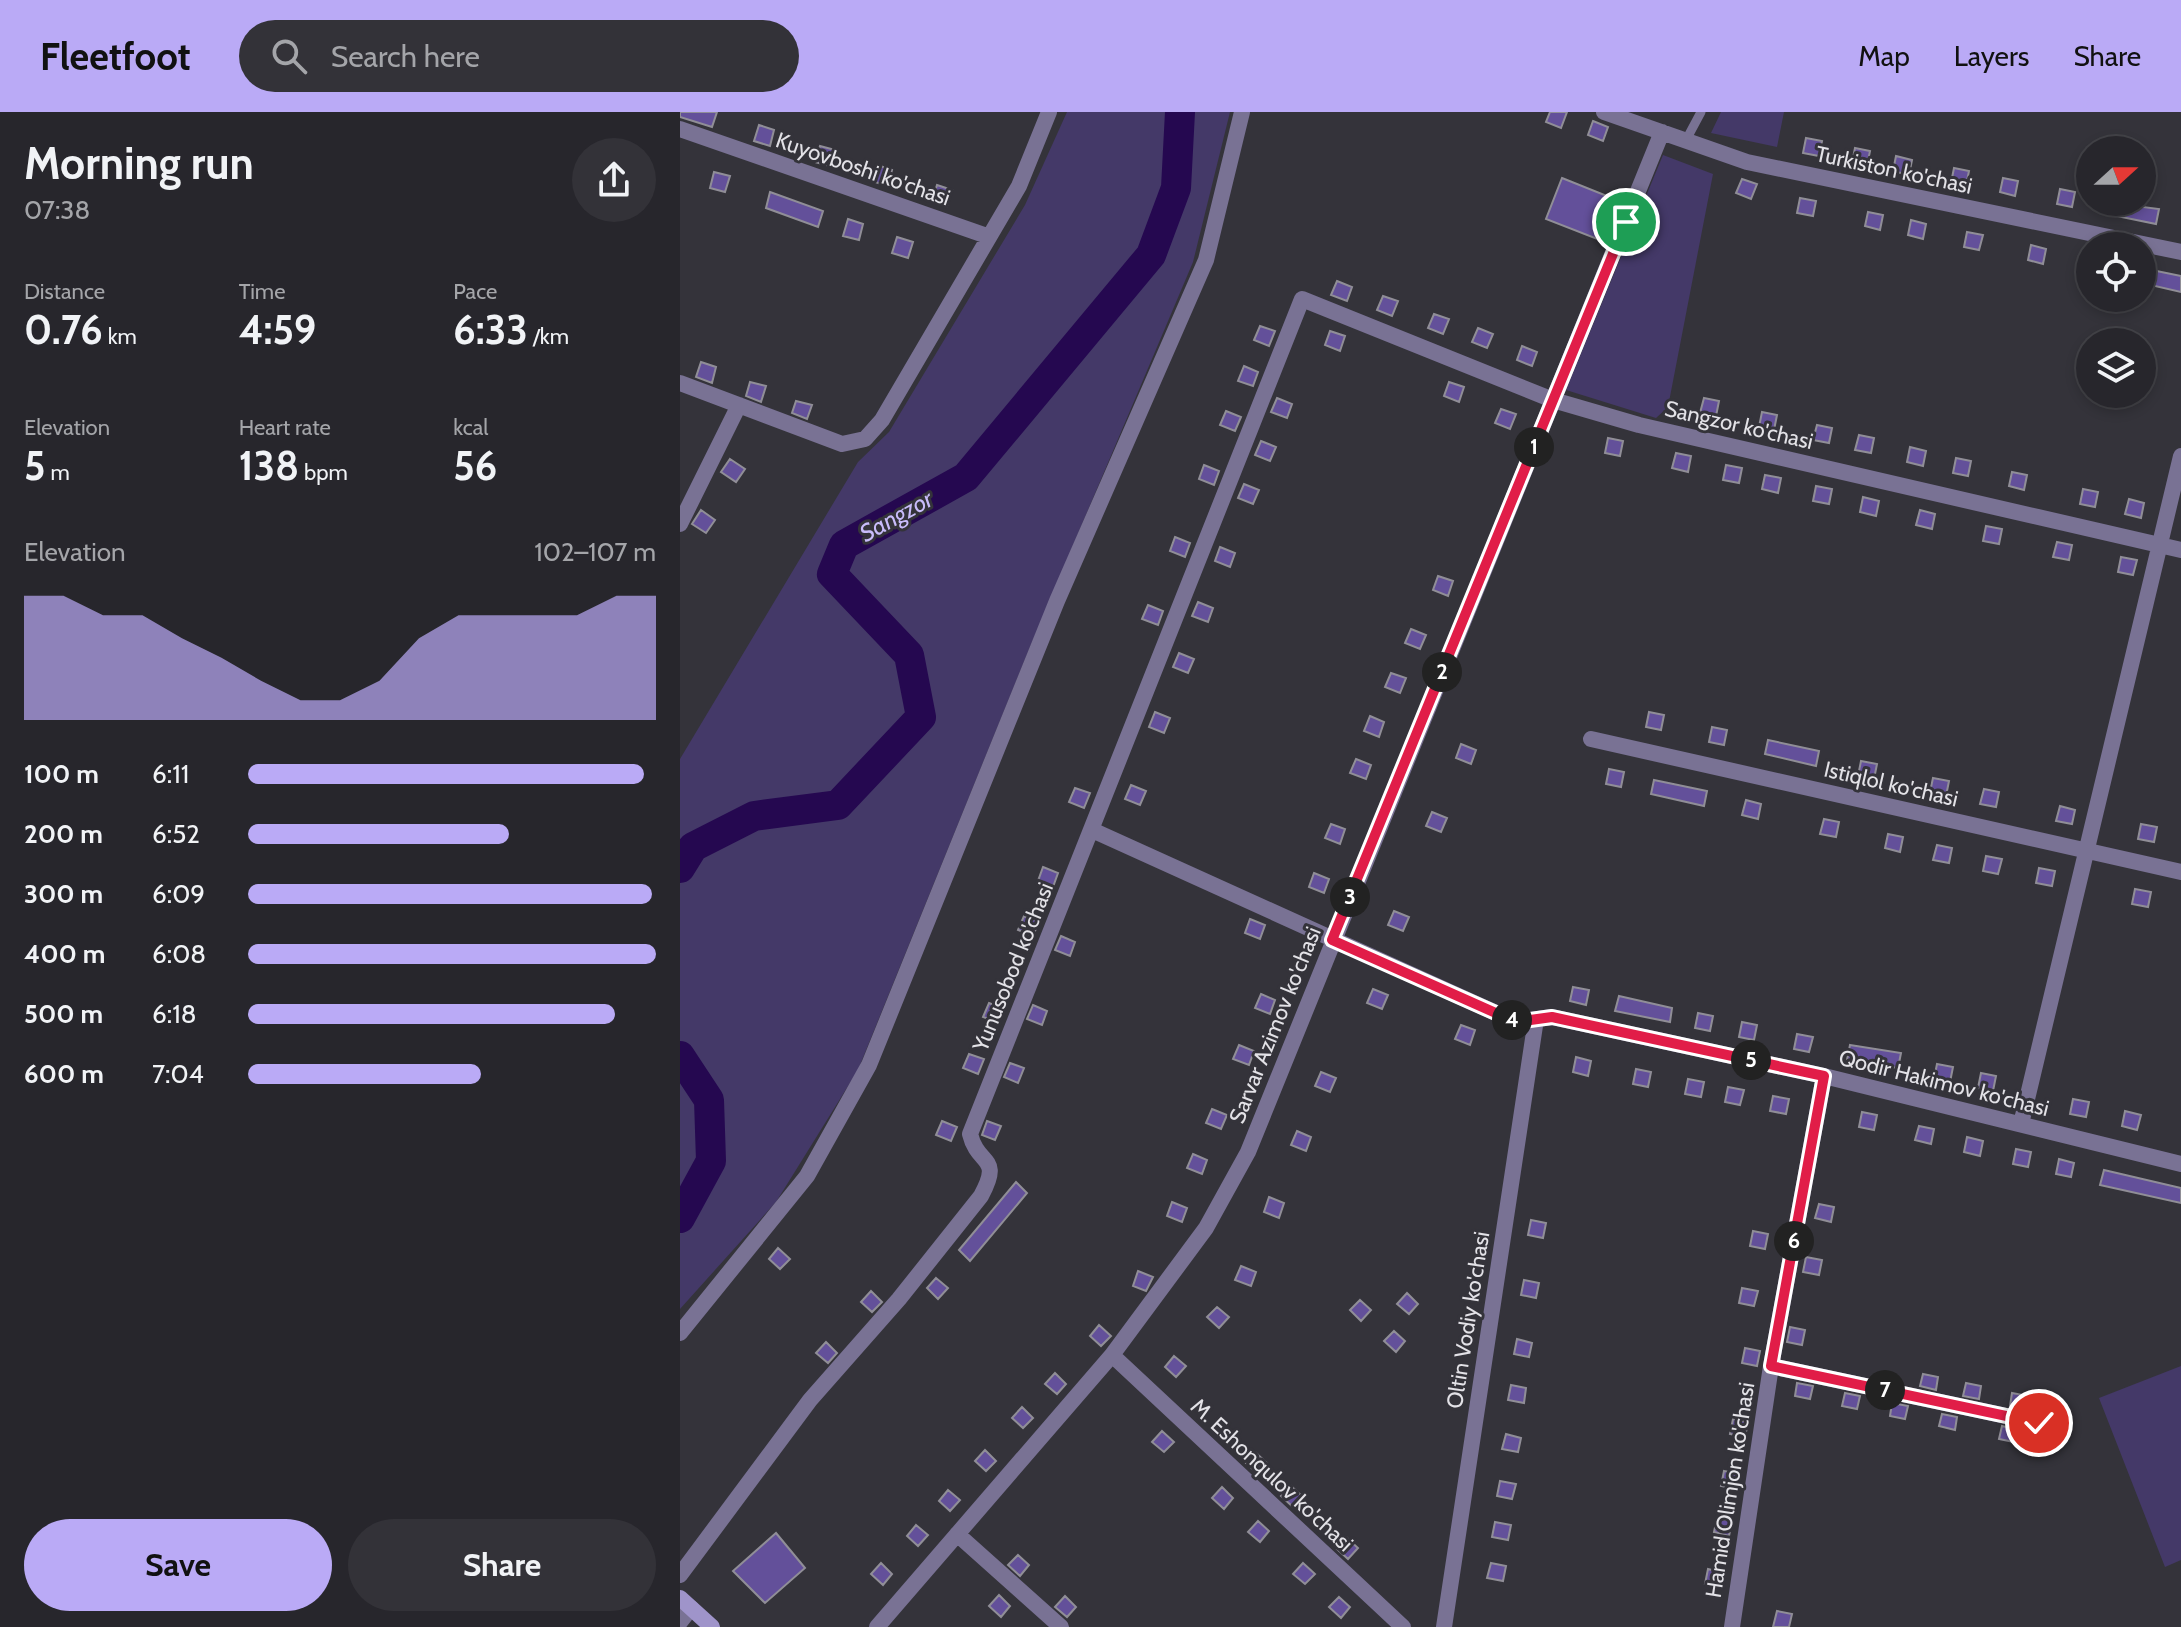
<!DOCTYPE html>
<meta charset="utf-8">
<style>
body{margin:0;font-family:Cabin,sans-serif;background:#333238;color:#f1f3f6;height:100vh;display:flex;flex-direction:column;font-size:30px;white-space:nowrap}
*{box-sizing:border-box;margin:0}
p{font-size:26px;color:#a4a5a9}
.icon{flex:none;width:44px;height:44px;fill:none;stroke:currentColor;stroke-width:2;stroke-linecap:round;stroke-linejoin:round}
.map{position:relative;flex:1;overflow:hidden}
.details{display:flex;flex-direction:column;background:#27262c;width:680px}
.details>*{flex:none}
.needle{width:52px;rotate:69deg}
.buttons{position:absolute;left:1396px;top:24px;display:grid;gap:16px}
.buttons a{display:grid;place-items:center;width:80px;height:80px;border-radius:50%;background:#27262c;box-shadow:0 4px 12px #0003,0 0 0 2px #434348;font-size:40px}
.pin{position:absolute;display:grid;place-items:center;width:68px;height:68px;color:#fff;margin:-34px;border:4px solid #fff;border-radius:50%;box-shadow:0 2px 8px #0007}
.km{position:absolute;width:40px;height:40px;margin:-20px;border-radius:50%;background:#222;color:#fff;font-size:22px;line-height:40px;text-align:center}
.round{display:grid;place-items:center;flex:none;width:84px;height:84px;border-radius:42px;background:#333238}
.head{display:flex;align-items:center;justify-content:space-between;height:136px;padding:0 24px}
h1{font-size:44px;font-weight:800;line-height:60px}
.stats{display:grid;grid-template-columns:repeat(3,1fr);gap:12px;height:136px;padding:8px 24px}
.stats div{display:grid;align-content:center}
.stats b{font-size:40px;font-weight:800}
.stats small{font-size:22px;font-weight:400}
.stats p{font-size:22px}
.chart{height:224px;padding:16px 24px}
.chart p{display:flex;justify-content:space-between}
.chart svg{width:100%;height:144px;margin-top:8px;fill:#baaaf6;opacity:.7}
.button{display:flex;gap:16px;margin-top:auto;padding:16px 24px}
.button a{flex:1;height:92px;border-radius:48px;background:#baaaf6;color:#111;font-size:32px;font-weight:800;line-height:92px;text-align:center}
.button a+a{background:#333238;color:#f1f3f6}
ul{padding:0 24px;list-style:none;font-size:26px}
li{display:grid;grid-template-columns:128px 96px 1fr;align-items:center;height:60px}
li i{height:20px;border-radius:10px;background:#baaaf6}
header{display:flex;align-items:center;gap:48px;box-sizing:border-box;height:112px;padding:0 40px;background:#baaaf6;color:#111}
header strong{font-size:38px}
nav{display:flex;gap:44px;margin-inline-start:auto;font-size:28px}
.search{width:560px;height:72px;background:#333238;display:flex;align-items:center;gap:20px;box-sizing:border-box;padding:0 28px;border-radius:44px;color:#a4a5a9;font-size:30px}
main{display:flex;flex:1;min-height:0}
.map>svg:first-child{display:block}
.green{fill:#443968}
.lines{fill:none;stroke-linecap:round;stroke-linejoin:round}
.river{stroke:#250850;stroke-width:30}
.building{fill:#63509a;stroke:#908e97;stroke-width:2}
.service{stroke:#797294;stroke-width:9}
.minor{stroke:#797294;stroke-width:16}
.secondary{stroke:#9f94ca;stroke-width:16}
.route-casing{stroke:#fff;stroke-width:16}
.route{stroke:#e11d48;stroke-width:10}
.labels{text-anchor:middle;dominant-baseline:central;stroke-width:6;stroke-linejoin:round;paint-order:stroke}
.street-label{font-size:22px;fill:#e3e2e7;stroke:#34333a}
.water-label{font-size:24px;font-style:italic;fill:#c9bcfb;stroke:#34333a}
</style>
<header>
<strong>Fleetfoot</strong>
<div class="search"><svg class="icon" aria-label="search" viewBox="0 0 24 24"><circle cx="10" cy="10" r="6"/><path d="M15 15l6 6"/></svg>Search here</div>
<nav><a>Map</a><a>Layers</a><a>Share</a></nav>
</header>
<main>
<section class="details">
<div class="head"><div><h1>Morning run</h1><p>07:38</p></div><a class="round"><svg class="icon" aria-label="share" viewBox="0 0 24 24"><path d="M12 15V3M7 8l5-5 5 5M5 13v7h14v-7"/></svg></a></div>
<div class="stats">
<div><p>Distance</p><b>0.76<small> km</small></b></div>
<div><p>Time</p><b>4:59</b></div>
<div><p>Pace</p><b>6:33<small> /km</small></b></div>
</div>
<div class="stats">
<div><p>Elevation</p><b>5<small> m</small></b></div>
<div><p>Heart rate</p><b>138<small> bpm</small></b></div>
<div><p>kcal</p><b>56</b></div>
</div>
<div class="chart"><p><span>Elevation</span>102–107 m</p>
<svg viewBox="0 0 160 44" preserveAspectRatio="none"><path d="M0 44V6L10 6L20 12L30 12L40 19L50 25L60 32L70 38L80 38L90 32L100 19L110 12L120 12L130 12L140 12L150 6L160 6V44z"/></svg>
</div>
<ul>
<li><b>100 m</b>6:11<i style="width:97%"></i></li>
<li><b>200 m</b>6:52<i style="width:64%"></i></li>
<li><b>300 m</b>6:09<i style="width:99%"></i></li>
<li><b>400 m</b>6:08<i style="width:100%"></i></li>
<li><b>500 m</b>6:18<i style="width:90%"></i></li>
<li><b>600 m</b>7:04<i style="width:57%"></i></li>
</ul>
<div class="button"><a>Save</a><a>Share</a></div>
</section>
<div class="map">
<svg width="1501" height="1515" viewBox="0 0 1501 1515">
<rect width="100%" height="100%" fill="#34333a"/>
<path class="green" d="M387,0H550L513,150L350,535L178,958L96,1090L0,1197V647L178,350L209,320L345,93Z
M1041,0H1104L1097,35L1031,21Z
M983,43L1033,62L988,295L976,306L886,278Z
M1501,1254V1448L1485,1455L1419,1286Z"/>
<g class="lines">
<path class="river" d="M0,756L13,735L74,704L158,693L241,605L229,543L152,462L164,433L286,365L471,143L496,76L500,0
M0,944L29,988L31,1049L0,1106"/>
</g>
<path class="building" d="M0,0H37L32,15L0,5Z
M870,0H887L881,16L866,10Z
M913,9L928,15L923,29L908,23Z
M79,13L94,18L90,34L74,29Z
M1126,26L1142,29L1139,44L1123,41Z
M140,34L155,38L150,54L135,50Z
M1175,36L1190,39L1187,54L1172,51Z
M1216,44L1232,48L1229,63L1213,59Z
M197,53L212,58L208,74L192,69Z
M1274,56L1289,59L1286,74L1271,71Z
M34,60L50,64L45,80L30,76Z
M882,66L942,90L925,130L866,107Z
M1323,66L1338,69L1335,84L1320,80Z
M1062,67L1077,72L1071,87L1056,81Z
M257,73L272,78L267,94L252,89Z
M1380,77L1395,80L1392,95L1377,92Z
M90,80L143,99L138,115L86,96Z
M1120,86L1136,89L1133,104L1117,101Z
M1424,90L1479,97L1476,112L1422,101Z
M1188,100L1203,103L1200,118L1185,114Z
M168,107L183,112L179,128L163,124Z
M1231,108L1246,112L1243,127L1228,123Z
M1287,120L1303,123L1299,138L1284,135Z
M217,125L233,130L228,146L212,141Z
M1351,133L1366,137L1363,152L1348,148Z
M1462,156L1501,164V180L1462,171Z
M657,169L672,175L667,189L651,183Z
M703,184L718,189L712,204L697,198Z
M754,202L769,207L763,222L748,216Z
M580,214L595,219L589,234L574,228Z
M798,216L813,222L807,236L792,230Z
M650,219L665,224L660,239L645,233Z
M842,234L857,240L852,254L837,248Z
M21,250L36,255L32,271L16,265Z
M564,254L578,260L573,274L558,269Z
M70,270L86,274L81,290L66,284Z
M769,270L784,275L779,290L764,284Z
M597,286L612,292L607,306L591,300Z
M1024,286L1039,289L1036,304L1020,301Z
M116,289L132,293L127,307L112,301Z
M821,297L836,302L830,317L815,311Z
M546,299L561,305L555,319L540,313Z
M1082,300L1097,303L1094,318L1079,315Z
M1137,313L1152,316L1149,331L1133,328Z
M1179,323L1194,326L1191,341L1175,338Z
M928,326L943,329L940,344L925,341Z
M581,329L596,335L590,349L575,343Z
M1230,335L1246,339L1243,354L1227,350Z
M996,341L1011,344L1008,360L992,356Z
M1276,346L1291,349L1288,364L1273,361Z
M50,347L65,357L56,370L41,360Z
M524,353L539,359L534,373L519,367Z
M1046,353L1062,356L1059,371L1043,368Z
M1332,360L1347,363L1344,378L1329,374Z
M1085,363L1101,366L1098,381L1082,377Z
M564,372L579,378L573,392L558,386Z
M1136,374L1152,377L1149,392L1133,389Z
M1403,377L1418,380L1415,395L1400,392Z
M1183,385L1199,389L1196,404L1180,400Z
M1449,387L1464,391L1461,406L1445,402Z
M21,398L35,408L26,421L12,412Z
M1240,398L1255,402L1252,417L1236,413Z
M1306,414L1322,417L1319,432L1303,429Z
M495,425L510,431L505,445L490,439Z
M1377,430L1392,433L1389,448L1373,445Z
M540,435L555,441L550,455L535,449Z
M1441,445L1457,448L1453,463L1438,460Z
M758,464L773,469L768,484L753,478Z
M518,490L533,496L528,510L512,504Z
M468,493L483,499L478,513L462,507Z
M731,517L746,523L740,537L725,531Z
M499,541L514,547L508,561L493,555Z
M711,561L726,566L720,581L705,575Z
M475,600L490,606L484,621L469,615Z
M969,600L984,603L981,618L966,615Z
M690,604L704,610L699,625L684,619Z
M1032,615L1047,618L1044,633L1029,630Z
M1088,628L1139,639L1136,654L1085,642Z
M781,632L796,638L791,652L776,646Z
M676,647L691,653L686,667L670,661Z
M1181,649L1197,652L1194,667L1178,664Z
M929,657L944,660L941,675L926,672Z
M1253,666L1269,669L1266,684L1250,680Z
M974,668L1027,679L1024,694L971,682Z
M451,673L466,679L460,693L445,687Z
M395,676L410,681L404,696L389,690Z
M1304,677L1319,680L1316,695L1300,692Z
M1066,688L1081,692L1078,707L1062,703Z
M1380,694L1395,698L1392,712L1376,709Z
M752,700L767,706L761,720L746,714Z
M1144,707L1159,710L1156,725L1140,722Z
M651,712L665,717L660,732L645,726Z
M1461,712L1477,715L1474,730L1458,727Z
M1208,722L1223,725L1220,740L1205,736Z
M1257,733L1272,736L1269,751L1253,748Z
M1306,744L1322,747L1318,762L1303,759Z
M363,755L378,761L373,775L358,769Z
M1359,756L1375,759L1372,774L1356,771Z
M634,761L649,767L644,781L629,775Z
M1455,777L1471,780L1468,795L1452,792Z
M714,799L729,805L723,819L708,813Z
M344,804L359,809L353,824L338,818Z
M570,807L585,813L580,827L565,821Z
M381,824L395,830L390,844L375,838Z
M893,875L909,878L906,893L890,889Z
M693,877L708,883L702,897L687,891Z
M581,882L595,888L590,902L575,896Z
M939,884L992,896L990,910L935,899Z
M309,891L324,897L319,911L303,905Z
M353,893L367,899L362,913L347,907Z
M1018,901L1033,904L1030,919L1015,916Z
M1062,910L1077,913L1074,928L1059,925Z
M781,913L795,918L790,933L775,927Z
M1117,922L1133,925L1129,940L1114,937Z
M559,933L574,939L569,953L553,947Z
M1170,933L1221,941L1218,956L1167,948Z
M289,942L304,947L298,962L283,956Z
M896,945L911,949L908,964L893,960Z
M330,951L344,956L338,971L324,965Z
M1257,952L1273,955L1270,970L1254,967Z
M956,957L971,960L968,975L953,972Z
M641,960L656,966L650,980L635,974Z
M1301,961L1316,964L1313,979L1298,976Z
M1008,967L1024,970L1021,985L1005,982Z
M1048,975L1064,978L1060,993L1045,990Z
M1093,984L1109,987L1106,1002L1090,999Z
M1393,987L1409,990L1406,1005L1390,1002Z
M532,997L547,1003L541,1017L526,1011Z
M1445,999L1461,1003L1457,1018L1442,1014Z
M1182,1000L1197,1003L1194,1018L1179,1015Z
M262,1009L277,1015L271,1029L256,1023Z
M307,1009L321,1014L315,1028L302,1023Z
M1239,1014L1254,1017L1251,1032L1235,1028Z
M617,1019L631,1025L626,1039L611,1033Z
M1287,1025L1303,1029L1300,1044L1284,1040Z
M1336,1037L1351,1040L1348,1055L1333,1052Z
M513,1042L527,1048L522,1062L507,1056Z
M1379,1047L1394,1051L1391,1065L1376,1062Z
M1424,1058L1501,1076V1091L1420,1073Z
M336,1070L347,1081L290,1149L279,1138Z
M589,1085L604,1091L599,1106L584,1100Z
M492,1090L507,1096L502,1110L487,1104Z
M1139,1092L1154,1095L1151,1110L1135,1106Z
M851,1108L866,1111L863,1126L848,1123Z
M1073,1119L1088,1122L1085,1137L1070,1134Z
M98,1136L110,1147L100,1157L89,1147Z
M1126,1145L1142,1148L1139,1163L1123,1160Z
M561,1154L576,1160L571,1174L555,1168Z
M458,1159L473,1165L466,1179L453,1174Z
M256,1166L268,1176L258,1187L247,1176Z
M844,1168L859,1171L856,1186L841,1183Z
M1062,1176L1078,1179L1074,1194L1059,1191Z
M191,1179L202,1190L192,1200L181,1190Z
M727,1181L738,1192L729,1202L717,1192Z
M680,1188L691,1198L681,1209L670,1198Z
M537,1195L549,1205L539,1216L527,1205Z
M419,1213L431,1224L421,1234L410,1224Z
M1110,1215L1125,1218L1122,1233L1107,1230Z
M714,1219L725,1229L716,1240L704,1229Z
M837,1227L852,1231L849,1245L834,1242Z
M146,1230L157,1241L148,1251L136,1241Z
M1065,1236L1080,1239L1077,1254L1062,1251Z
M494,1244L506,1254L496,1265L485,1255Z
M375,1261L386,1272L377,1282L365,1272Z
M1243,1262L1258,1265L1256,1278L1240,1274Z
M1117,1271L1133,1274L1130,1287L1115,1284Z
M1286,1271L1301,1274L1299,1287L1283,1284Z
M831,1273L846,1276L844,1291L828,1288Z
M1165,1281L1180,1284L1177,1297L1162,1294Z
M1332,1281L1348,1284L1345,1297L1330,1294Z
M1212,1291L1228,1294L1225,1307L1210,1304Z
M342,1295L353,1306L343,1316L332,1306Z
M1262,1302L1277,1305L1275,1318L1259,1314Z
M1053,1307L1068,1310L1065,1325L1050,1322Z
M1322,1314L1337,1318L1334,1330L1319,1327Z
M482,1319L494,1330L484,1340L472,1330Z
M826,1322L841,1326L838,1340L822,1337Z
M305,1338L316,1349L306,1359L295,1349Z
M576,1341L587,1351L578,1362L566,1351Z
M1044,1359L1060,1362L1057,1377L1041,1374Z
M820,1369L836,1372L832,1387L817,1384Z
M611,1374L622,1384L613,1395L601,1384Z
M542,1375L553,1386L544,1397L532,1386Z
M268,1378L280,1388L270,1399L259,1389Z
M1037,1406L1052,1409L1049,1424L1034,1420Z
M578,1409L589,1419L580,1430L568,1420Z
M815,1410L831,1413L828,1428L812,1425Z
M236,1413L248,1423L238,1434L227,1424Z
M96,1421L125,1456L85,1491L53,1459Z
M667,1426L678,1436L668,1447L657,1437Z
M338,1443L349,1453L340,1464L328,1453Z
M201,1451L212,1462L203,1473L191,1462Z
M623,1451L635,1462L625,1472L613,1462Z
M811,1451L826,1454L823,1469L807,1466Z
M1028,1457L1044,1461L1041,1475L1025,1472Z
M319,1483L330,1494L321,1505L309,1494Z
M385,1484L396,1495L387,1505L375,1495Z
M659,1485L670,1495L661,1506L649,1495Z
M1097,1499L1112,1502L1109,1515H1093Z"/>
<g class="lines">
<path class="service" d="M1006,28L1021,0"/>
<path class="minor" d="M924,0L1067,50L1501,140
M0,17L307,124
M0,271L162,332L185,327L202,308L339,74L369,0
M0,412L59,293
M911,627L1501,760
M412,718L836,910L872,905L1144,964L1501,1052
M1341,1012L1501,344
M0,1221L127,1064L189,953L377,489L526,148L562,0
M432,1243L723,1515
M1091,1254L1359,1311
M277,1422L381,1515
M0,1463L130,1288L219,1187L301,1084C323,1043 298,1055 290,1022L622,187L873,288L959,313L1501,438
M0,1510L11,1496
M197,1515L432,1243L526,1116L568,1040L982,20
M764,1515L856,907
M1052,1515L1091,1254L1144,964"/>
<path class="secondary" d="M0,1486L32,1515"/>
</g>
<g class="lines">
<g class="route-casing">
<path id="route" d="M946,110L652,828L836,910L872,905L1144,964L1091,1254L1359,1311"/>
</g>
<use href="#route" class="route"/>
</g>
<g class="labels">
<g class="street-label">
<text transform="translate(183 57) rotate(19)">Kuyovboshi ko'chasi</text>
<text transform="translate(1214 58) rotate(12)">Turkiston ko'chasi</text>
<text transform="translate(1059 313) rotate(13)">Sangzor ko'chasi</text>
<text transform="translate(1211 672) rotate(13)">Istiqlol ko'chasi</text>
<text transform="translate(333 855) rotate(-68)">Yunusobod ko'chasi</text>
<text transform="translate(595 913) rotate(-68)">Sarvar Azimov ko'chasi</text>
<text transform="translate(1264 971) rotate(14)">Qodir Hakimov ko'chasi</text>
<text transform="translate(788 1208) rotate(-81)">Oltin Vodiy ko'chasi</text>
<text transform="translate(592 1363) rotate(43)">M. Eshonqulov ko'chasi</text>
<text transform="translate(1050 1378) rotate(-81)">Hamid Olimjon ko'chasi</text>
</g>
<g class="water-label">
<text transform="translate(216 404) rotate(-29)">Sangzor</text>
</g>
</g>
</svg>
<div class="buttons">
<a><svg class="needle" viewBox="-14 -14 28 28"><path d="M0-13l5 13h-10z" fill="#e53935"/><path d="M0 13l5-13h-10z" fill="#a4a5a9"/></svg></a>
<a><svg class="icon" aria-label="locate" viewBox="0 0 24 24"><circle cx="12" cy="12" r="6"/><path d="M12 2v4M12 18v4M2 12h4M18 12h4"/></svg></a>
<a><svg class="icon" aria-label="layers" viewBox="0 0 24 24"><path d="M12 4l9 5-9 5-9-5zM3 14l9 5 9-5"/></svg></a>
</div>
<div class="pin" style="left:946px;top:110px;background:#1e9e55"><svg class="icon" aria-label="arrive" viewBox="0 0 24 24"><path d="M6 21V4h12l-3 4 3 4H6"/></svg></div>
<div class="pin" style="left:1359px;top:1311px;background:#d93025"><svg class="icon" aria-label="check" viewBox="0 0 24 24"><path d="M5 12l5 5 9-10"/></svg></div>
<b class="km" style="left:854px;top:335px">1</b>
<b class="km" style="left:762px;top:560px">2</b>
<b class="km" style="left:670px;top:785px">3</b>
<b class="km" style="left:832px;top:908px">4</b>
<b class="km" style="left:1071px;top:948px">5</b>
<b class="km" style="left:1114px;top:1129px">6</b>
<b class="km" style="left:1205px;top:1278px">7</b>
</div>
</main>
